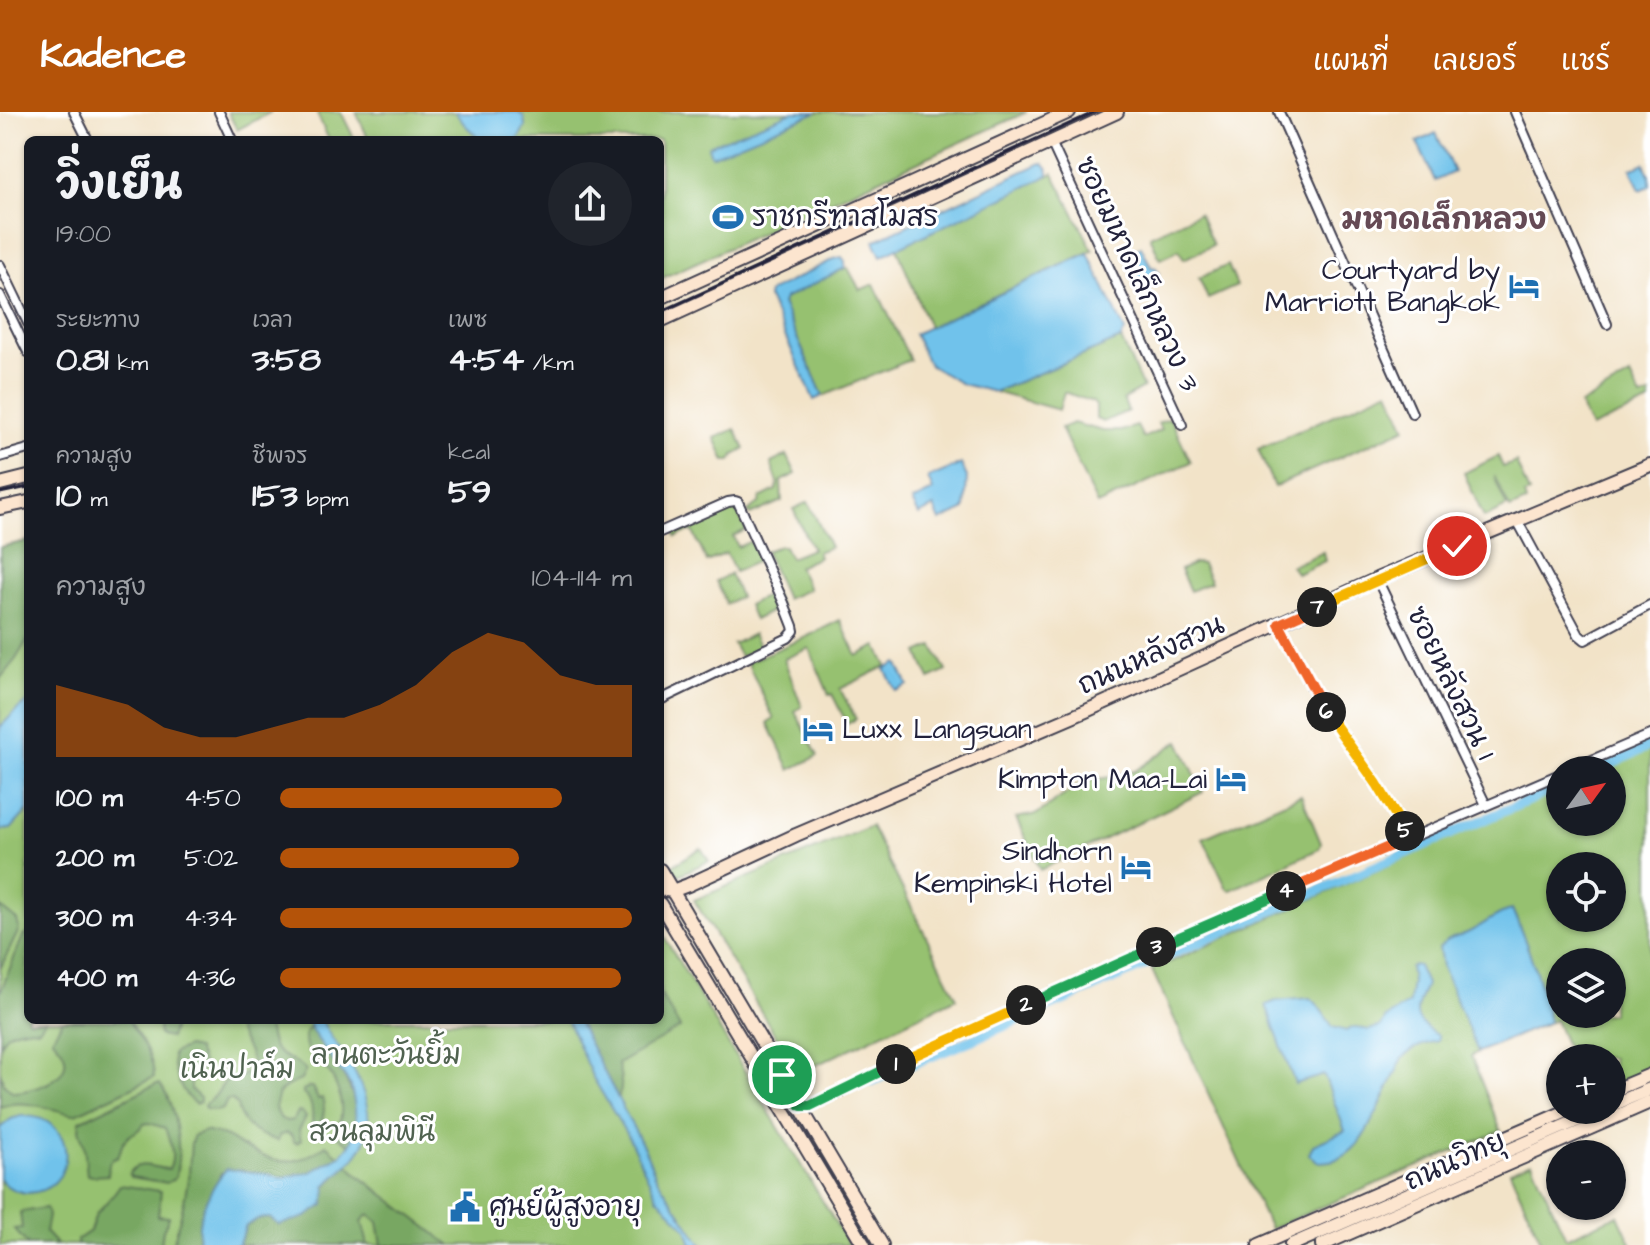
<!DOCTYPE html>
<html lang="th">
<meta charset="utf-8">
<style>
body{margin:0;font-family:"Architects Daughter","Playpen Sans Thai",sans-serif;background:#20242c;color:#f1f3f6;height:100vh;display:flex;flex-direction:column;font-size:30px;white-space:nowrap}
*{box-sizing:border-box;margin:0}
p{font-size:26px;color:#9ea1a6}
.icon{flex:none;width:44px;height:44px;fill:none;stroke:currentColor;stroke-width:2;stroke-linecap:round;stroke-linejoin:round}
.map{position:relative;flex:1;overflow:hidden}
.details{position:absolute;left:24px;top:24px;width:640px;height:888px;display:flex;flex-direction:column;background:#171b24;border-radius:12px;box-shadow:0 2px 6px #0004}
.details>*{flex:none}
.needle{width:52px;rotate:57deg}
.buttons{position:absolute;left:1546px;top:644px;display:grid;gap:16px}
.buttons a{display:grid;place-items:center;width:80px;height:80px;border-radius:50%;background:#171b24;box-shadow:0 2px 6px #0004;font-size:40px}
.pin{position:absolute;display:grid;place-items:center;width:68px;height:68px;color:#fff;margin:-34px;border:4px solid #fff;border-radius:50%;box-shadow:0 2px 8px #0007}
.km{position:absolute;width:40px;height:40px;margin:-20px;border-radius:50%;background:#222;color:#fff;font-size:22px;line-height:40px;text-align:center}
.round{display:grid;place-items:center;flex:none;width:84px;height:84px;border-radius:42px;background:#20242c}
.overview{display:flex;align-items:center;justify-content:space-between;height:136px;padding:0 32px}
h1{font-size:44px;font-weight:700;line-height:60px}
.metrics{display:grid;grid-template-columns:repeat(3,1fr);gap:12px;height:136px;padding:8px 32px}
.metrics div{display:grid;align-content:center}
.metrics b{font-size:34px;font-weight:700}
.metrics small{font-size:22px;font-weight:400}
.metrics p{font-size:22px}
.chart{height:224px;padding:16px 32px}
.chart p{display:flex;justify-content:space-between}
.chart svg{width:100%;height:144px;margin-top:8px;fill:#b45309;opacity:.7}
ul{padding:0 32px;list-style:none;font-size:26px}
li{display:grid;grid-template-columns:128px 96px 1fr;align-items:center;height:60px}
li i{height:20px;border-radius:10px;background:#b45309}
header{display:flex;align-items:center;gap:48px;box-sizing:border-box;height:112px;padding:0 40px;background:#b45309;color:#fff}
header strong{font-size:38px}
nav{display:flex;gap:44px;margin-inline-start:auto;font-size:28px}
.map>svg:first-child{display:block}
.green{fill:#96c16f;stroke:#5c7255;stroke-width:2;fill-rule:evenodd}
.forest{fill:#78a762;stroke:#4d644e;stroke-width:2}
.water{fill:#70c2eb;stroke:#497293;stroke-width:2}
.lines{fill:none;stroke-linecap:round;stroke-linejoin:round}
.canal{stroke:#70c2eb;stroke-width:10}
.street-casing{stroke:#413f50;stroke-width:12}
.secondary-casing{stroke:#413f50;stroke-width:16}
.street{stroke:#fff;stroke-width:8}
.secondary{stroke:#fce5cf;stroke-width:12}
.rail{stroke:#22223b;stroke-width:3}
.split-1-casing{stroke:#fff;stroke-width:16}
.split-2-casing{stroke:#fff;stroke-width:16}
.split-3-casing{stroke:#fff;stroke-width:16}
.split-4-casing{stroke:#fff;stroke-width:16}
.split-5-casing{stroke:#fff;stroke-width:16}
.split-6-casing{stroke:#fff;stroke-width:16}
.split-7-casing{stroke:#fff;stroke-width:16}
.split-8-casing{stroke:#fff;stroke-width:16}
.split-1{stroke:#22a559;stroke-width:10}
.split-2{stroke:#f5b400;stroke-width:10}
.split-3{stroke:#22a559;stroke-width:10}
.split-4{stroke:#22a559;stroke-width:10}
.split-5{stroke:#f0652b;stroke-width:10}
.split-6{stroke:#f5b400;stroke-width:10}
.split-7{stroke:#f0652b;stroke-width:10}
.split-8{stroke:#f5b400;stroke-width:10}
.labels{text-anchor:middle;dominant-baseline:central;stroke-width:6;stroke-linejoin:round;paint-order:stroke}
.poi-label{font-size:28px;fill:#22223b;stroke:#fff;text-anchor:start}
.street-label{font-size:28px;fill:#22223b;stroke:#fff}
.park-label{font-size:28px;fill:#506250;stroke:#fff}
.neighbourhood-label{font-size:30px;font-weight:bold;fill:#654a55;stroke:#fff}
</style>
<header>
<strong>Kadence</strong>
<nav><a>แผนที่</a><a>เลเยอร์</a><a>แชร์</a></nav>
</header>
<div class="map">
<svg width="1650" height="1133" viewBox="0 0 1650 1133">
<rect width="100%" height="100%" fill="#fff"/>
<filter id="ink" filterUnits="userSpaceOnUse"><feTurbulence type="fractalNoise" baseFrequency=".0125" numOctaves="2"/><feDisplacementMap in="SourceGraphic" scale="16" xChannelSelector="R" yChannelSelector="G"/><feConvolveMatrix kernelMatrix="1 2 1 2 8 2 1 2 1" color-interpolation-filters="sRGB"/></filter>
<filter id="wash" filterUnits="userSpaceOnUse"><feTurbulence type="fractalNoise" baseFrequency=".006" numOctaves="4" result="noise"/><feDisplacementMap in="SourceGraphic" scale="32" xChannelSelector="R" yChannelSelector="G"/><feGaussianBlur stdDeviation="1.8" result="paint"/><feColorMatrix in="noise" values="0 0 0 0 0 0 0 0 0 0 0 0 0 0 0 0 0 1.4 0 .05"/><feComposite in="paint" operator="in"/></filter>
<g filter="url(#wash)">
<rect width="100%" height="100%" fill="#f2e3c8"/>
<path class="green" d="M228,0H271L237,18Z
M322,0H341L355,28H329L317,2Z
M356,0H1027L660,167V28H369Z
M1053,61L1093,138L929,215L897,136Z
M1199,101L1213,133L1184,147L1179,138L1160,147L1150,124Z
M1228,153L1237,174L1208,187L1199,166Z
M845,156H848L860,178L874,172L910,248L823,284L782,192L783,187Z
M1121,227L1143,276L1123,287L1128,299L1103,310L1096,307V294L1093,290L1064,280L1059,298L994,280Z
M1630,264L1641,286L1650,283V290L1591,316L1580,293Z
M1389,278L1406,316L1274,375L1258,337Z
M1170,306L1191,350L1097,393L1061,316L1073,311L1103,319H1121L1137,314L1143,326L1161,318L1158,311Z
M735,317L745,337L734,343L731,349H725L715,326Z
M787,343L796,362L781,369L782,389L750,403L748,400L759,391L760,386L776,378L778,371L771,351Z
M1498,344L1503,355L1516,350L1529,381L1524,383L1526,390L1510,397L1494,364L1507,395L1484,406L1464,361Z
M808,390L830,435L817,440L819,445L798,455L809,477L786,487L765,439L779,434H784L790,446L812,437L793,397Z
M730,392L736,396L746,418L733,424L738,435L751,429L759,448L735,460L726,441L707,450L692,418L676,425L673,418L702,405L706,406L708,402Z
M28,429V908H660V818L849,1133H0V435Z
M1323,440L1325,449L1297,462L1291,454Z
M1195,451L1202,452L1211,470L1190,479L1180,458Z
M730,462L740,485L726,492L716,469Z
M774,480L780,495L754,508L748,493Z
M840,508L857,544L877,534L887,554L840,577L856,607L847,612L832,582L829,583L809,536L784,547L802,595L795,599L818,644L790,658L768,611L774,607L747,550L804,526Z
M753,522L760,535L740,545L733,532Z
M933,534L946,559L930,567L918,541Z
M1179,629L1203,680L1040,758L1016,706L1037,702L1086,668L1105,666L1135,659Z
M1650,637V879L1646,883L1650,894V958L1612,974V946H1571L1555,908L1478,940L1471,944L1501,1019L1270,1117L1152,858L1560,677V710H1612V658H1602ZM1560,754H1612V806H1560ZM1560,850H1612V902H1560Z
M1301,683L1321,731L1319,737L1231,778L1227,777L1203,726Z
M871,714L957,886L812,955L790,948L694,788Z
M701,736L709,749L679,763L673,762L669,756Z
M1532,1050L1566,1126L1618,1103L1632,1133H1543L1510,1059Z"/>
<path class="forest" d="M28,429V527L16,547L0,567V435Z
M0,795L17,808L19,816L17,822L0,857Z
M28,821V908H45L39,917C22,915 3,917 0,936V881L23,824Z
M660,881L680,916L618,952C620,963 624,975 618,986L577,908H660Z
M63,908H128C139,925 154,944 154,965L78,1001L73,1002C48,997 26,986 0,995V959L4,972L13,980C31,980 73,968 64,942C62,936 56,930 52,926Z
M160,908H176L170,926L160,924L158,920Z
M232,908H265C270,916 269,925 273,934C280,946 297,948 306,958L301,968L287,974L279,981L275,996L281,1007L287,1009L293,1008L298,1000H302L306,1005L299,1018L301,1028L297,1031L294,1030L291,1023L287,1021L279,1024L278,1029C260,1024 239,1014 237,993L232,988H227L223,997L216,999L205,997L204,993L215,984L226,968L242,964L253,955C250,934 239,927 232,908Z
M311,914C315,924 322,932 328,941C350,971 365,995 350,1033L335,1022C341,1012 342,1003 341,992C339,981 337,972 330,962C318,946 303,945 305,921Z
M187,935L197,937L203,953L200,961L193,965L191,971V978L200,986V990L196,992C183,986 171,956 173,941Z
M156,972H160C176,994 183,1039 175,1066L167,1071L131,1065L129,1062C138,1046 154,1057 169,1057C176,1045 170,1029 165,1016L149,1011L144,1012C139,1020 131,1021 125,1028C121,1032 121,1039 118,1045C105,1050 110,1051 108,1063L92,1064L87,1063L84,1033L79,1018L80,1009Z
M309,975H312L318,987L322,986C326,996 324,1010 315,1018L312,1017C312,1004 315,990 303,982V979Z
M205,1019C211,1021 218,1022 224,1024C230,1026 236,1031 241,1034C276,1051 292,1058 326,1033L340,1044L311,1060L281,1066L241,1058L221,1061L200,1107L198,1133H173L184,1090L189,1061L191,1030L194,1023Z
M348,1052L358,1063L450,1133H382L378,1110L369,1102L362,1109L368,1133H238L246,1114L258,1107L270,1105L279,1113L291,1109Z
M120,1073L161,1079L158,1104L169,1105L163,1118L161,1133H77V1128L90,1119L96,1102L112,1084Z
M46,1096L48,1104L45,1120L57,1133H28L14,1117L22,1116L20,1100Z"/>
<path class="water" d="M455,0H518L524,5L525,15L517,28H481L465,13Z
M792,0H817L711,44L708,34Z
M1436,21L1454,60L1435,69L1417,30Z
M1041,51L1045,52L1048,56V62L1044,66L881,144L874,129Z
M1644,51L1650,65V74L1640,78L1631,57Z
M1141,134L1151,155L1156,156L1159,161L1158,164L1139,173L1124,142Z
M1088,141L1125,219L1121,227L994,280L962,272L929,253L914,222Z
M842,145L845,149V156L784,187L782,192L823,284L814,288L768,186V182L771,179L834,147Z
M961,352L967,365L965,397L940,409L934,395L919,403L912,389L933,379L928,366Z
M897,551L908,573L896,579L885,557Z
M28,590V698L11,717L0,718V615C10,606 16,596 28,590Z
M1512,797C1528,834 1542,871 1549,910L1478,940L1442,855L1439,836C1446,826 1456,826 1467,821C1482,814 1495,802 1512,797Z
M1414,853L1418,854L1426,872C1416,900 1408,905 1438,924V929C1424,932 1413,935 1403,946C1390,970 1371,1020 1353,1037C1343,1047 1330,1050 1317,1050L1309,1042L1313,1033L1345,1019L1324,963L1295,972L1266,893L1276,889L1310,886L1316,891L1333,915L1346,919L1354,915L1369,918L1381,914L1386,906L1409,891L1412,870L1410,855Z
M309,908H322C328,924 340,936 349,950C362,972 377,1008 363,1033C355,1049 338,1062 325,1074L326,1077L324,1093L306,1105L279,1113L270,1106L258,1107L246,1114L238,1133H198C199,1124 198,1116 200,1107C202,1094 217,1065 227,1057L262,1061L281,1066L311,1060L340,1044L350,1033L356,1017L355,995L351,974L312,919Z
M567,908H577L645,1038L656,1065L702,1133H692L687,1117L657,1085L630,1028L592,964Z
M21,1004C81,1002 78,1081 27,1081C16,1080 5,1075 0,1066V1016L11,1007Z"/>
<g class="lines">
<path class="canal" d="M1600,658L1650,633
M871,969L976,926L1560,675"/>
</g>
</g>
<g filter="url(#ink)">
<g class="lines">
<g class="street-casing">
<path id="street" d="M74,0L88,28
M219,0L232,28
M1279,0L1412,301
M1515,0L1607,212
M1051,30L1182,313
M0,153L28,211
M0,183L28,240
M0,345L28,337
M1517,408L1579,523L1585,528L1650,493
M660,420L728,390L735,389L738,390L784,491L793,514L794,519L788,526L660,588
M1377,467L1486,693
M1279,512L1321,592L1377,672L1409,726
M1569,658L1650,623
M801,994H810L937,933L1135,844L1560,662"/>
</g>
<g class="secondary-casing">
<path id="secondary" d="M660,186L1069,0
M660,209L1117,0
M0,372L28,365
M0,396L28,390
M660,758L882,1133
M660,777L672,779L688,773L796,723L1086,599L1377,467L1650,353
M660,792L864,1133
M1612,979L1650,963
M1612,993L1650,977
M1259,1133L1569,998
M1291,1133L1601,998
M1322,1133L1650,990"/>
</g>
<use href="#street" class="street"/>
<use href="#secondary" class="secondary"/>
<path class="rail" d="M660,200L1095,0
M0,381L28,375"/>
</g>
</g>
<g class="lines" filter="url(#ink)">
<g class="split-1-casing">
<path id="split-1" d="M782,963L801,994H810L896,952"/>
</g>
<g class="split-2-casing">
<path id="split-2" d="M896,952L1026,893"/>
</g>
<g class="split-3-casing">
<path id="split-3" d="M1026,893L1156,835"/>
</g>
<g class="split-4-casing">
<path id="split-4" d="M1156,835L1286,779"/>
</g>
<g class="split-5-casing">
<path id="split-5" d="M1286,779L1409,726L1405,719"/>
</g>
<g class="split-6-casing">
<path id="split-6" d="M1326,600L1377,672L1405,719"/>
</g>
<g class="split-7-casing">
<path id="split-7" d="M1317,495L1279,512L1326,600"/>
</g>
<g class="split-8-casing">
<path id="split-8" d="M1317,495L1457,434"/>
</g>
<use href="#split-1" class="split-1"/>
<use href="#split-2" class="split-2"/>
<use href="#split-3" class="split-3"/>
<use href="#split-4" class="split-4"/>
<use href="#split-5" class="split-5"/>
<use href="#split-6" class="split-6"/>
<use href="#split-7" class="split-7"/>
<use href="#split-8" class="split-8"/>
</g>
<defs>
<g id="stadium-bare" transform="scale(2.4)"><path d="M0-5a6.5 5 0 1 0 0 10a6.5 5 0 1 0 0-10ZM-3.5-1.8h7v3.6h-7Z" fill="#1f6fb2" stroke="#fff" stroke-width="2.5" paint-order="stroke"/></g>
<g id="hotel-bare" transform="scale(2.4)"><path d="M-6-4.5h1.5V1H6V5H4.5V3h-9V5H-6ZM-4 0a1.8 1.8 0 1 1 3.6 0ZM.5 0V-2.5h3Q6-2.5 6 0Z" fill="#1f6fb2" stroke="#fff" stroke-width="2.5" paint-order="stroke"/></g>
<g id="civic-bare" transform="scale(2.4)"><path d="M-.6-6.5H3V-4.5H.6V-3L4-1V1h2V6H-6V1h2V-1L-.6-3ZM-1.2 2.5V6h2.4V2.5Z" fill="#1f6fb2" stroke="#fff" stroke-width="2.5" paint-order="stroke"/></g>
</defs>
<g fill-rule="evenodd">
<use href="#stadium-bare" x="728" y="105"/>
<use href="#hotel-bare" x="1524" y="174"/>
<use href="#hotel-bare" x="818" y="617"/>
<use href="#hotel-bare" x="1231" y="667"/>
<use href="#hotel-bare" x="1136" y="755"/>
<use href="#civic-bare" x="465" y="1095"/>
</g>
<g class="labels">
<g class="poi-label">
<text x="752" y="105">ราชกรีฑาสโมสร</text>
<text x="1500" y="158" text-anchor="end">Courtyard by<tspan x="1500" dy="32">Marriott Bangkok</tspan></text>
<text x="842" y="617">Luxx Langsuan</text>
<text x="1207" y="667" text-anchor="end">Kimpton Maa-Lai</text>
<text x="1112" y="739" text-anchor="end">Sindhorn<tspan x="1112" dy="32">Kempinski Hotel</tspan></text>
<text x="489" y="1095">ศูนย์ผู้สูงอายุ</text>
</g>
<g class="street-label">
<text transform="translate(1137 162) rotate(65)">ซอยมหาดเล็กหลวง 3</text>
<text transform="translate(1151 543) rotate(-24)">ถนนหลังสวน</text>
<text transform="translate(1451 571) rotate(64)">ซอยหลังสวน 1</text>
<text transform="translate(1455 1049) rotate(-24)">ถนนวิทยุ</text>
</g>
<g class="park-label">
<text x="386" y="943">ลานตะวันยิ้ม</text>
<text x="237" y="957">เนินปาล์ม</text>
<text x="372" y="1020">สวนลุมพินี</text>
</g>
<g class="neighbourhood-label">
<text x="1444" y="108">มหาดเล็กหลวง</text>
</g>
</g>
</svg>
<div class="buttons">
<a><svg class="needle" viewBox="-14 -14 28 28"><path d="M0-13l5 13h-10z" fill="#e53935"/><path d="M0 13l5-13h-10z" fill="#9ea1a6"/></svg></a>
<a><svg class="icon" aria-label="locate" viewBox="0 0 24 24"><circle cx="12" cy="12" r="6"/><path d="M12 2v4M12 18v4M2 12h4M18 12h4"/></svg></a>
<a><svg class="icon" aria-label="layers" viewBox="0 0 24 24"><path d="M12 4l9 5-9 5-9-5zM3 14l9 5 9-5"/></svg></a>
<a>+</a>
<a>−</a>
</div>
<div class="pin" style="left:782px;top:963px;background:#1e9e55"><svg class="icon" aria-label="arrive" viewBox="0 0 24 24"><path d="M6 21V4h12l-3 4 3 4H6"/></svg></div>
<div class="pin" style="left:1457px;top:434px;background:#d93025"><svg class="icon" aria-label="check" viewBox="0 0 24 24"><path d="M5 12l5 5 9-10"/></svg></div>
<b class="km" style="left:896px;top:952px">1</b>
<b class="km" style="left:1026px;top:893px">2</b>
<b class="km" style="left:1156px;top:835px">3</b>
<b class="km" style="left:1286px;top:779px">4</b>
<b class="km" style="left:1405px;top:719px">5</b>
<b class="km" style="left:1326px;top:600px">6</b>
<b class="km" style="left:1317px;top:495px">7</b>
<section class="details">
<div class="overview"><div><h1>วิ่งเย็น</h1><p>19:00</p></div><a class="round"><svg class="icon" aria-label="share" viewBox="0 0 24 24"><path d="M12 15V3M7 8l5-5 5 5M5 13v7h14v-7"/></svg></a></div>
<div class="metrics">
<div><p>ระยะทาง</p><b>0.81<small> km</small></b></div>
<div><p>เวลา</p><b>3:58</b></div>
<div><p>เพซ</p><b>4:54<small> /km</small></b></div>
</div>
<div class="metrics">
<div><p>ความสูง</p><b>10<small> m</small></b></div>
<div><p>ชีพจร</p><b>153<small> bpm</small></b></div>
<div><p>kcal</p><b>59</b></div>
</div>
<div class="chart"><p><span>ความสูง</span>104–114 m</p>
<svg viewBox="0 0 160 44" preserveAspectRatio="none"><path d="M0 44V22L10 25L20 28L30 35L40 38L50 38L60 35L70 32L80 32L90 28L100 22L110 12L120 6L130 9L140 19L150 22L160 22V44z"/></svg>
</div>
<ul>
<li><b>100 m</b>4:50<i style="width:80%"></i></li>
<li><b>200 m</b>5:02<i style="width:68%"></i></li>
<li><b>300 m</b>4:34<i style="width:100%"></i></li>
<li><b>400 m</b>4:36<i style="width:97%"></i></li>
</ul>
</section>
</div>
